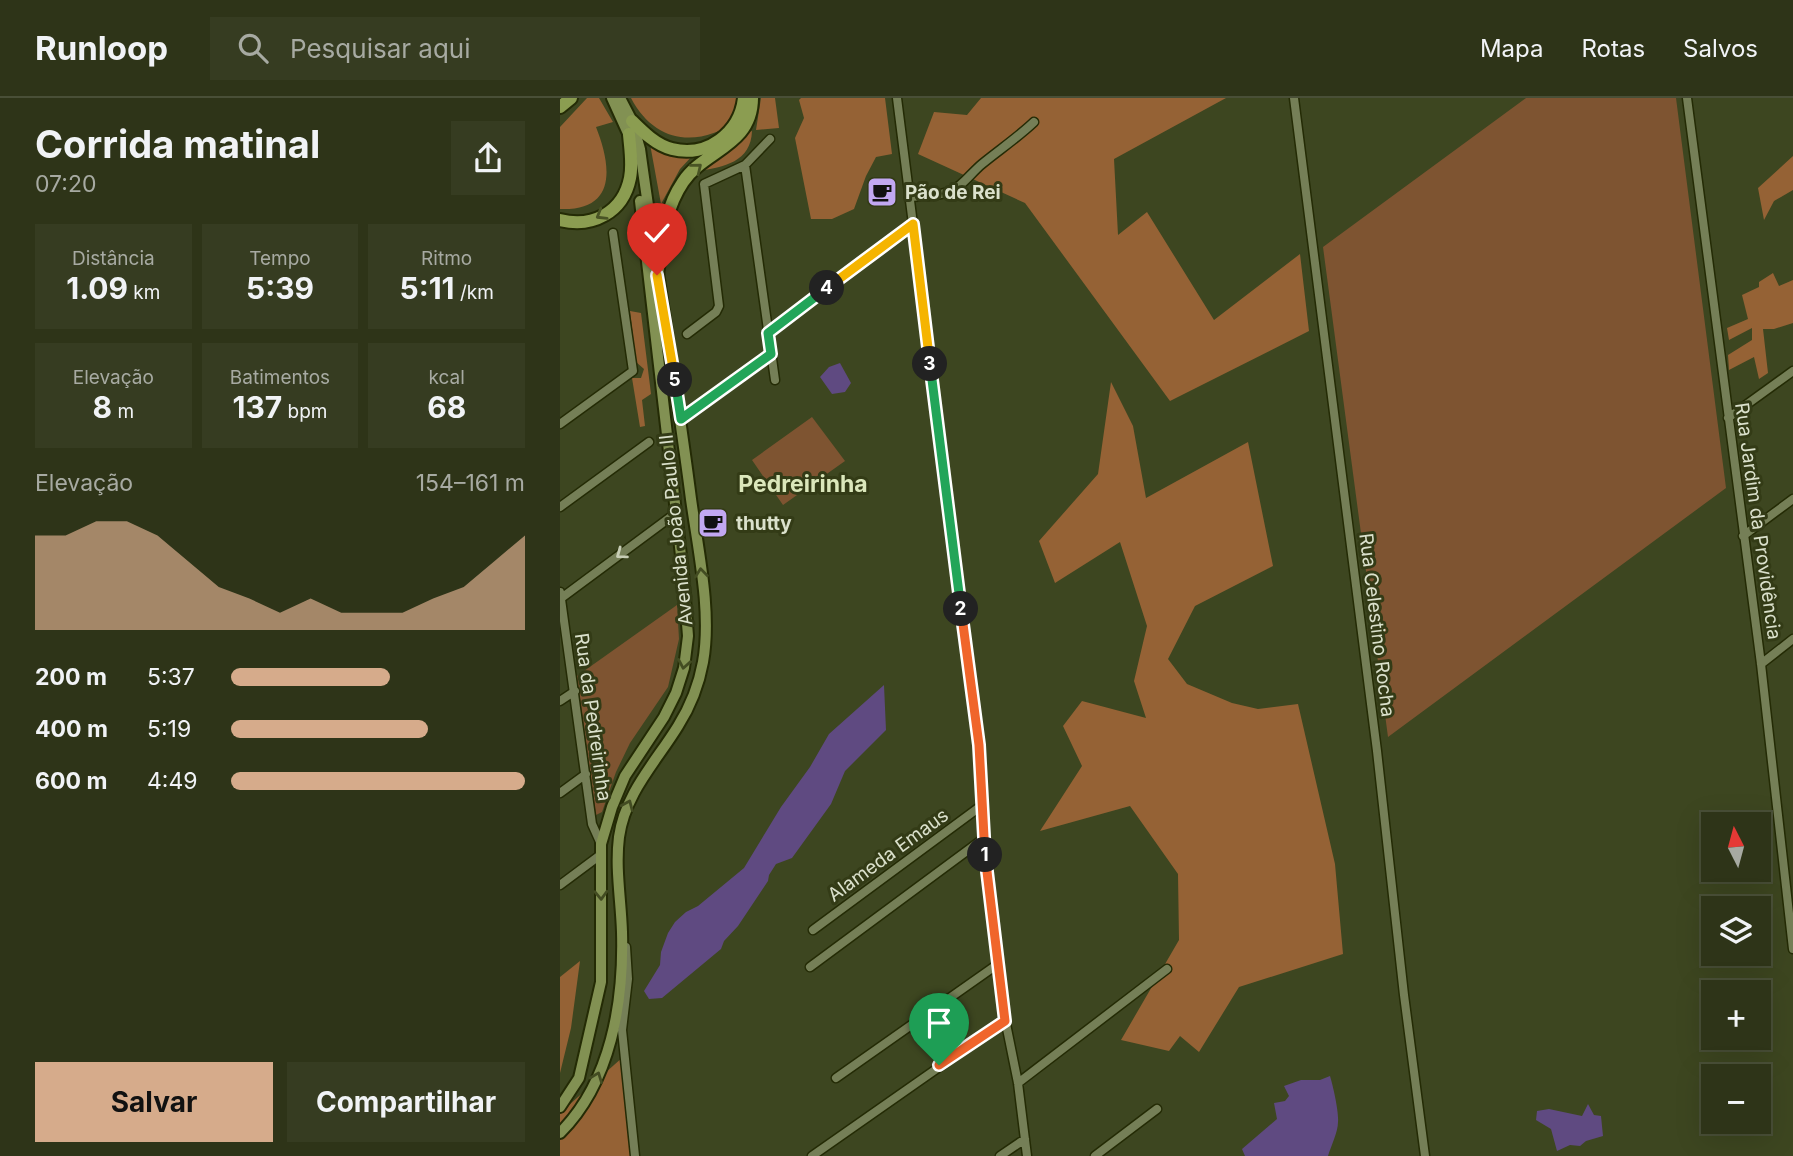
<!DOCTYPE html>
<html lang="pt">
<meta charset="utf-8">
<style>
body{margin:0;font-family:Inter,sans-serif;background:#363c21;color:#f1f3f6;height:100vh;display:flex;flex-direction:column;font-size:26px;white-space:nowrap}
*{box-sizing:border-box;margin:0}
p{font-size:23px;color:#a7aaa2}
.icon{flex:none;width:38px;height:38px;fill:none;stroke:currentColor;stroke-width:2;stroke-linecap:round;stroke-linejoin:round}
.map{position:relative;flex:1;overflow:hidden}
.sheet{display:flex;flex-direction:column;background:#2e3418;width:560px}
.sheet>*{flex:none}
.needle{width:46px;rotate:354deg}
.fabs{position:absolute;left:1141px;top:714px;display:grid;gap:14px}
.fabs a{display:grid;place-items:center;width:70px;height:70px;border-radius:0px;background:#2e3418;box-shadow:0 7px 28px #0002,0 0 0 2px #494f37;font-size:35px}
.pin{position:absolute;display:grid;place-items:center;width:60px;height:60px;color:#fff;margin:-72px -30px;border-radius:50% 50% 50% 0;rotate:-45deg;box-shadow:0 0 7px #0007}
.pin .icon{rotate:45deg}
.km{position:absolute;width:35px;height:35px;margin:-18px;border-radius:50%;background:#222;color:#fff;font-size:19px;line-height:35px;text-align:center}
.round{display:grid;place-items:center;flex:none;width:74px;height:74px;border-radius:0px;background:#363c21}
.head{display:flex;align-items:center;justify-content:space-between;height:119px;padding:0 35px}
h1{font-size:38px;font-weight:700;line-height:52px}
.figures{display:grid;grid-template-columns:repeat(3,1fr);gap:10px;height:119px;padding:7px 35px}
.figures div{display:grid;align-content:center;border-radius:0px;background:#363c21;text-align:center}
.figures b{font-size:30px;font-weight:700}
.figures small{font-size:19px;font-weight:400}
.figures p{font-size:19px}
.chart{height:196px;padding:14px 35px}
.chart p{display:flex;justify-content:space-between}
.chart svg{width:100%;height:126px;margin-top:7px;fill:#d6ab8b;opacity:.7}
.primary-button{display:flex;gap:14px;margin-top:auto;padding:14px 35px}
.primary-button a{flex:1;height:80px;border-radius:0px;background:#d6ab8b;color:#111;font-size:28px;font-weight:700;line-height:80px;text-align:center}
.primary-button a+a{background:#363c21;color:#f1f3f6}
ul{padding:0 35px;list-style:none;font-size:23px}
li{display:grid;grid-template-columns:112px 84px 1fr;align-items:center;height:52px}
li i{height:18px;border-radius:9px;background:#d6ab8b}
header{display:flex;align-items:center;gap:42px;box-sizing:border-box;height:98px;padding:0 35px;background:#2e3418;border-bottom:2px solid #494f37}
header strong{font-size:33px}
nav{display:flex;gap:38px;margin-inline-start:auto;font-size:24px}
.search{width:490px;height:63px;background:#363c21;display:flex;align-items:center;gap:18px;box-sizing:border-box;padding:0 24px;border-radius:0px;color:#a7aaa2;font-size:26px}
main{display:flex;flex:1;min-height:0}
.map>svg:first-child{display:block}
.green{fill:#7e5431}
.forest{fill:#956235}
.water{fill:#5f4a81}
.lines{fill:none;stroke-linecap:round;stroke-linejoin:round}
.minor-casing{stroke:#242b05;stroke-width:11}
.major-casing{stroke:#242b05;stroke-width:14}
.highway-casing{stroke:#242b05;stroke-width:16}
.minor{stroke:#757f57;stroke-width:8}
.major{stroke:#829153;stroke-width:10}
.highway{stroke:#8b9d51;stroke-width:12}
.oneway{stroke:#495425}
.oneway2{stroke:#c7cdb5}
.oneway3{stroke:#434c22}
.split-1-casing{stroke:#fff;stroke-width:14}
.split-2-casing{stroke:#fff;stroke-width:14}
.split-3-casing{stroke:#fff;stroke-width:14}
.split-4-casing{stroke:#fff;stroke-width:14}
.split-5-casing{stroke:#fff;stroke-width:14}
.split-6-casing{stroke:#fff;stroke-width:14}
.split-1{stroke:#f0652b;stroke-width:9}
.split-2{stroke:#f0652b;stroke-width:9}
.split-3{stroke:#22a559;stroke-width:9}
.split-4{stroke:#f5b400;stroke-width:9}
.split-5{stroke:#22a559;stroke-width:9}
.split-6{stroke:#f5b400;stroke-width:9}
.labels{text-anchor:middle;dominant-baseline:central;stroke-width:6;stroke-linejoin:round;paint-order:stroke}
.poi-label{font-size:19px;font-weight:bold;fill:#dbe1cc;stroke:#333b16;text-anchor:start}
.street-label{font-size:19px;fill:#dbe1cc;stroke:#333b16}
.quarter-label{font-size:23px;font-weight:bold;fill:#dbe7bb;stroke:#333b16}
</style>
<header>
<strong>Runloop</strong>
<div class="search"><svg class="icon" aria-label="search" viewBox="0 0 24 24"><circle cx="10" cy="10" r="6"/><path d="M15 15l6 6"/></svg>Pesquisar aqui</div>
<nav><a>Mapa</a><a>Rotas</a><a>Salvos</a></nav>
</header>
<main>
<section class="sheet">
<div class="head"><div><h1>Corrida matinal</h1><p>07:20</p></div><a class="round"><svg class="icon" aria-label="share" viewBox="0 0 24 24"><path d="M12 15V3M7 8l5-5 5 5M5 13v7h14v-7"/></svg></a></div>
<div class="figures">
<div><p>Distância</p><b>1.09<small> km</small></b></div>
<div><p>Tempo</p><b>5:39</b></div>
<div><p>Ritmo</p><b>5:11<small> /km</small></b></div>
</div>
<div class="figures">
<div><p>Elevação</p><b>8<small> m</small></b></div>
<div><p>Batimentos</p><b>137<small> bpm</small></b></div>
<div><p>kcal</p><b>68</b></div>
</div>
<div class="chart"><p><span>Elevação</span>154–161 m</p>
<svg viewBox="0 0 160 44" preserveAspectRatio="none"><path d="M0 44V11L10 11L20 6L30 6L40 11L50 20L60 29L70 33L80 38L90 33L100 38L110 38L120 38L130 33L140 29L150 20L160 11V44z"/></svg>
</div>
<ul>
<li><b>200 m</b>5:37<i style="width:54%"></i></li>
<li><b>400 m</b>5:19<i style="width:67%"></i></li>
<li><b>600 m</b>4:49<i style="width:100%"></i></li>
</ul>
<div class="primary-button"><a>Salvar</a><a>Compartilhar</a></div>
</section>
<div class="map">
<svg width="1233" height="1058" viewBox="0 0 1233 1058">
<rect width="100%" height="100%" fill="#3d4620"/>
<path class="green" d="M966,0H1116L1166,390L828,639L763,149Z
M252,319L285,363L223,407L192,362Z
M117,507L119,541L108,589L70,645L56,674L42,714L36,717L17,578Z"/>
<path class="forest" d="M27,0H39L53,24L36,29C51,67 58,113 0,111V29Z
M71,0H181L178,22C139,50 95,46 71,0Z
M201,0H215L219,30L196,32Z
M241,0H325L332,56L316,59L306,78L294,111L272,121H251L235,40L244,20L239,2Z
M421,0H666L554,61L558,137L587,114L654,222L740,156L749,233L610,303L465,105L358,56L374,14L407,17Z
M192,33C191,64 164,69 138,73L186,35Z
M90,46L134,56L120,71L101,106Z
M1233,58V92L1214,103L1204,122L1198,90Z
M1213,175L1219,188L1233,182V225L1214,231H1203L1208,275L1199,281L1194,259L1169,272L1168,257L1192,242V230L1169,242L1167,230L1188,221L1182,197L1199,189V184Z
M70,213L81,215L91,296L82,302L85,328L80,329L72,280H81L84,271L76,264Z
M551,284L573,328L586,400L688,344L713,468L635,508L608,561L627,586L672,605L698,611L738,606L775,766L783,856L679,889L639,954L620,938L609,953L561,942L619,842L618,776L570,708L480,733L522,668L503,628L522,603L586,620L574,583L587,528L560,444L495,485L479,443L538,376Z
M20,863L11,930L0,975V879Z
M63,959L72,1058H0V1015Z"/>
<path class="water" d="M280,265L291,285L285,294L272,296L260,279L269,269Z
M324,587L326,632L285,673L271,706L232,760L216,766L209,777L208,783L178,828L164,843L161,851L102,900L89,901L84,893L100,867L101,854L108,835L115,824L126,814L138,808L184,770L221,709L250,669L269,636Z
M770,978C773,988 779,1014 778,1024C778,1034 771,1048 768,1058H685L682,1051L717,1021L714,1005L725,1003L729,998L724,988L741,982H760Z
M1028,1006L1034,1017L1041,1018L1043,1038L1026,1043L1020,1048L1010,1047L997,1053L991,1031L976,1022L977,1013L989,1011L1022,1018Z"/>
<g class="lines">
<g class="minor-casing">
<path id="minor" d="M337,0L419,647L423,741L442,906L458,985L467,1058
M734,0L817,653L844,897L865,1058
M1127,0L1201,566L1233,851
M185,67L215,282
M349,99C362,98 375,99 388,94C402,89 410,76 422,66C439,52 457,40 474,24
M208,235L353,126
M127,236L156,214L159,208L144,86L185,67L210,41
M1168,320L1233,273
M121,322L211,256
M0,326L73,273L53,135
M0,409L89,344
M1183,438L1233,401
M0,494L32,726L41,746
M0,501L116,415
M1201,566L1233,541
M0,603L15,593
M0,695L26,676
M0,787L39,758
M253,832L421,708
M66,849L68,881L62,932L75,1058
M250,869L423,741
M276,980L438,866
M458,985L607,871
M252,1058L445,923
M440,1058L465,1041
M535,1058L597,1011"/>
</g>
<g class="major-casing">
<path id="major" d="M52,0L71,42
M0,1009L19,980L41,884V746L52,709L65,678L104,619L116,595L124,570L128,538L123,475L80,103
M0,1035C51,984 64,904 62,834C61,802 55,770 59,739C65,695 96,664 118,628C130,609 139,586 143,564C152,514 138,452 131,401C116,284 96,168 80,51L72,23L60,0"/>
</g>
<g class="highway-casing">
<path id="highway" d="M0,9L11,0
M72,23C83,34 96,47 112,51C147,60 180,35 184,0
M0,122C32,130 63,115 70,80C73,66 70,50 69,36
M97,177C102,144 104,112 123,84C144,52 192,48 192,0"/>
</g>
<use href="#minor" class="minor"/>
<use href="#major" class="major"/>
<use href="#highway" class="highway"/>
</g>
<defs><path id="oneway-chevron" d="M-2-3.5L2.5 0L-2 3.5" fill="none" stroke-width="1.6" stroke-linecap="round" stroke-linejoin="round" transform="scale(1.75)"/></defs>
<g class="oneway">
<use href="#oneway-chevron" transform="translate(137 70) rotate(-39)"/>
<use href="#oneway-chevron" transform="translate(41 117) rotate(149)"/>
</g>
<use class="oneway2" href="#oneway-chevron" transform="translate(61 456) rotate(144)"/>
<g class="oneway3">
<use href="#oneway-chevron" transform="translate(141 475) rotate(-96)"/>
<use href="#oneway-chevron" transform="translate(124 566) rotate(100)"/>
<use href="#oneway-chevron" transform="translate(68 707) rotate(-67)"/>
<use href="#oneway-chevron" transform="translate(41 797) rotate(88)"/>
<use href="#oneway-chevron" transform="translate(37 979) rotate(-69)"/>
</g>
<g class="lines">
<g class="split-1-casing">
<path id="split-1" d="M379,967L445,923L425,757"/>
</g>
<g class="split-2-casing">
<path id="split-2" d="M401,511L419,647L425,757"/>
</g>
<g class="split-3-casing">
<path id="split-3" d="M370,266L401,511"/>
</g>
<g class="split-4-casing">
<path id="split-4" d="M267,190L353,126L370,266"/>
</g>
<g class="split-5-casing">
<path id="split-5" d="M115,282L121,321L211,256L208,235L267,190"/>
</g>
<g class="split-6-casing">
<path id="split-6" d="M97,177L115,282"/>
</g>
<use href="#split-1" class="split-1"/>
<use href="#split-2" class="split-2"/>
<use href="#split-3" class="split-3"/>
<use href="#split-4" class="split-4"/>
<use href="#split-5" class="split-5"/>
<use href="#split-6" class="split-6"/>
</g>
<defs>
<g id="cafe-square" transform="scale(1.575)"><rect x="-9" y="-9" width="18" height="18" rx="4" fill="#c2a8f2" stroke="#333b16"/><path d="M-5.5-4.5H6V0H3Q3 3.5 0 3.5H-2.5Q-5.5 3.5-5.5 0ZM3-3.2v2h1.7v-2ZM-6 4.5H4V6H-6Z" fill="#111"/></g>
</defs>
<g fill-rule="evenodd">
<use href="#cafe-square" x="322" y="94"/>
<use href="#cafe-square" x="153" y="425"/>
</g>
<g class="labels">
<g class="poi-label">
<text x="345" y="94">Pão de Rei</text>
<text x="176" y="425">thutty</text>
</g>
<g class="street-label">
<text transform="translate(1198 423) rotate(82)">Rua Jardim da Providência</text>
<text transform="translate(116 432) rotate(-96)">Avenida João Paulo II</text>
<text transform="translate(817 527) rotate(83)">Rua Celestino Rocha</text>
<text transform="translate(33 619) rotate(82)">Rua da Pedreirinha</text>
<text transform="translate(328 757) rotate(-36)">Alameda Emaus</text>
</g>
<g class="quarter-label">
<text x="243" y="386">Pedreirinha</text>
</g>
</g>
</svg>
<div class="fabs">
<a><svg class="needle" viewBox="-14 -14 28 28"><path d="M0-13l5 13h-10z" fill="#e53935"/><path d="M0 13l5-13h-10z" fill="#a7aaa2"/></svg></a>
<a><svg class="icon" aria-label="layers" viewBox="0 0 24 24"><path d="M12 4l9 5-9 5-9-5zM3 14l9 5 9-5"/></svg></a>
<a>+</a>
<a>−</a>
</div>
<div class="pin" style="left:379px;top:967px;background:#1e9e55"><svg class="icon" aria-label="arrive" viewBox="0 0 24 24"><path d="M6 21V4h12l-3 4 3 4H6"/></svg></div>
<div class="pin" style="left:97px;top:177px;background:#d93025"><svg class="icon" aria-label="check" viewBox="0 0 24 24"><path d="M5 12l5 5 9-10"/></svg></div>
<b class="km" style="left:425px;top:757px">1</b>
<b class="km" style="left:401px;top:511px">2</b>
<b class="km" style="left:370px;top:266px">3</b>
<b class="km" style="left:267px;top:190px">4</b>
<b class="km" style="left:115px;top:282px">5</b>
</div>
</main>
